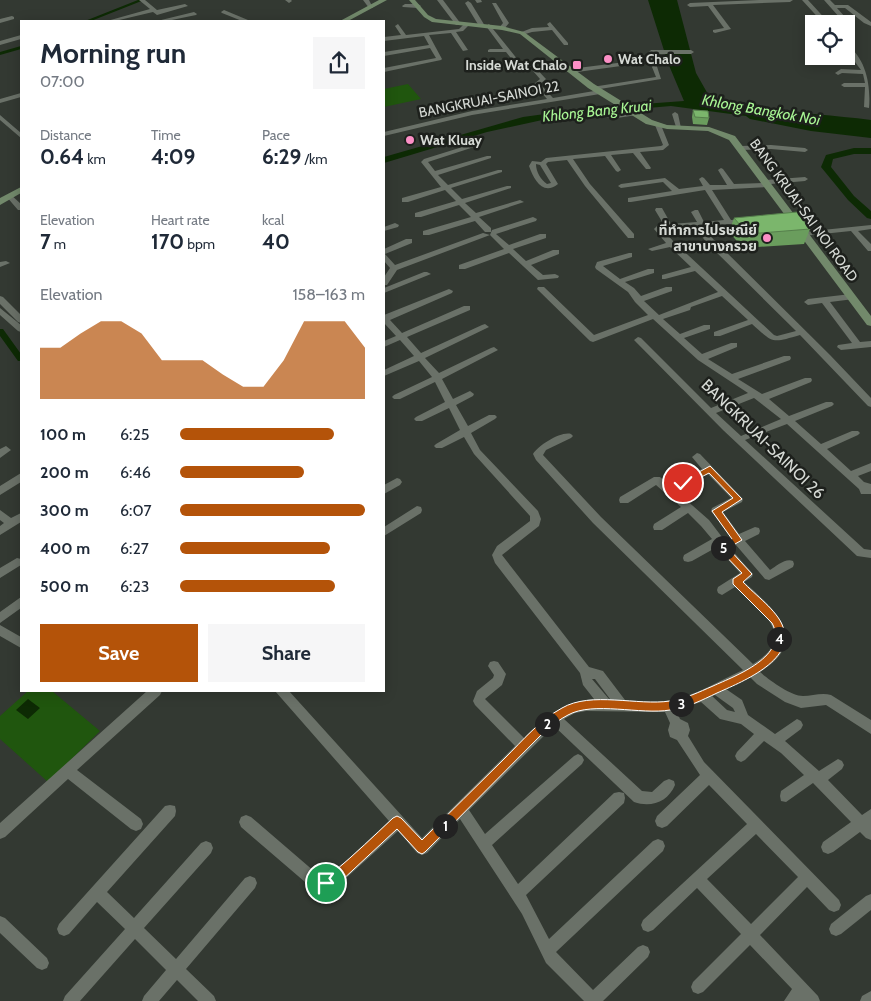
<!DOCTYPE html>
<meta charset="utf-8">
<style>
body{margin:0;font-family:Cabin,"Noto Sans Thai",sans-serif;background:#f6f6f7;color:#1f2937;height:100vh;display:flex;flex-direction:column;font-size:19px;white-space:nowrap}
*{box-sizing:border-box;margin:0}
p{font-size:16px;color:#747a83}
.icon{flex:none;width:28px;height:28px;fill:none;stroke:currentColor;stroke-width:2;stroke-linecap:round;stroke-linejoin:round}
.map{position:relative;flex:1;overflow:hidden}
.panel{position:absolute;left:20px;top:20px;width:365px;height:672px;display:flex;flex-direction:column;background:#fff;border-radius:0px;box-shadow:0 2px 12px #0003}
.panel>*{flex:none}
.fabs{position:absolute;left:805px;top:15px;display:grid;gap:10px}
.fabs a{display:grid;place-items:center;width:50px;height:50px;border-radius:0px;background:#fff;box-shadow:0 2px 12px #0003;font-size:25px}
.pin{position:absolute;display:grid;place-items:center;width:42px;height:42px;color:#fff;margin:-21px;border:2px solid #fff;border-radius:50%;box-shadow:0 1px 5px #0007}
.km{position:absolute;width:25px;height:25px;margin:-12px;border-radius:50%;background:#222;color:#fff;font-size:14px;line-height:25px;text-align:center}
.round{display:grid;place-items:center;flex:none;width:52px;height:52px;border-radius:0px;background:#f6f6f7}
.overview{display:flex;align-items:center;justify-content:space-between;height:85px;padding:0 20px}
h1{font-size:28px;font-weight:700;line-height:38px}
.figures{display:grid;grid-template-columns:repeat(3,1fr);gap:8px;height:85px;padding:5px 20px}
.figures div{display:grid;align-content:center}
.figures b{font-size:21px;font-weight:700}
.figures small{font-size:14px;font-weight:400}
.figures p{font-size:14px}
.chart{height:140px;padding:10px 20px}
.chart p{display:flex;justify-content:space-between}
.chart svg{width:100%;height:90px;margin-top:5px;fill:#b45309;opacity:.7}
.button{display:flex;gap:10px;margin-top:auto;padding:10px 20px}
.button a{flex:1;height:58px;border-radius:0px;background:#b45309;color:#fff;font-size:20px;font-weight:700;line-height:58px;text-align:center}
.button a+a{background:#f6f6f7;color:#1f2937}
ul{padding:0 20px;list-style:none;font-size:16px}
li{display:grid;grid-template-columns:80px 60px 1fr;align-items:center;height:38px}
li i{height:12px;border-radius:6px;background:#b45309}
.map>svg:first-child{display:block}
.green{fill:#20560e}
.water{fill:#0d2a04}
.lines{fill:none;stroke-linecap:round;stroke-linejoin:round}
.canal{fill:#0d2a04;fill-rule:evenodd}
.river{fill:#0d2a04;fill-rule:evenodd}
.street{fill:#6a7168;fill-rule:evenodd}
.secondary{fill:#72896b;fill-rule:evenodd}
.wall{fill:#6a9d5d}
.building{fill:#7bb66c;stroke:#567f4c}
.route{fill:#b45309;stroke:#fff}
.poi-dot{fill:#fb8fc5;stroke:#1d201c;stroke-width:2}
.labels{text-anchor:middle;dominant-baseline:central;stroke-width:5;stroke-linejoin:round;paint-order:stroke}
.far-poi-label{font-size:14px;font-weight:bold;fill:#d6dad5;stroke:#1d201c;text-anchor:start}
.far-street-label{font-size:14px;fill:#d6dad5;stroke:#1d201c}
.far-water-label{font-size:15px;font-style:italic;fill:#a8f694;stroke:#1d201c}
.street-label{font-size:16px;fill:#d6dad5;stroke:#1d201c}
</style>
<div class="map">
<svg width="871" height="1001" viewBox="0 0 871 1001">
<rect width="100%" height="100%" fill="#333932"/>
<path class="green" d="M408,84L421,99L384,107V89Z
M28,691H52L100,731L48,782L0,739V716Z"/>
<path class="water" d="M648,0H677L696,73L709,96C761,112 817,113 871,120V138L811,131L750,119L746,116L671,106L565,115L487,132L384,163V157L523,117L589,108L684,101L668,63Z
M28,699L40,708L28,719L16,710Z"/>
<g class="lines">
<path class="canal" d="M138,0H144L91,21H85Z
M21,46V49L0,55V52Z
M0,329H3L21,354V361H18L0,336Z"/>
<path class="river" d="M854,148H871V154H854L833,159L831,167L854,196L871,211V219L867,218L848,200L821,167L826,155Z"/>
<path class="street" d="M139,0H145L157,10L185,4L188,6L157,15L153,12L115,21H107L150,9Z
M285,0H291L292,1L289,3Z
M363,0H369L373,8H369Z
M437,0H443L461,24L460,25H456Z
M475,0H481L482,2L477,3Z
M759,0H793L790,2L713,5L731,29L715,33L713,32V30L724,28L708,6L690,7L687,5L690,3Z
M802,0H808L830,24H824Z
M824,0H830L835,5H848L871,22V26L864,23L845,8H837L845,17L840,18Z
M468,1L471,3L485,26L484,27L479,26L465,3Z
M492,3H496L509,23L504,29L499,28L503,23Z
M405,4H418L421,6L418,8L403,7L402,6Z
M224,10L248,20L249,21H242L222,13L221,12Z
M194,12L197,14L196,15L167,21H157Z
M12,16L14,17V19L0,23V19Z
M550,22L568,43V45H564L552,30L532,32L522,35L519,33L532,28L549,27L547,24Z
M398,24L406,35L459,29L464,24H468L469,25L463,31L456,32L468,50L463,51L451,33L429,35L442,59L441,60L384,72V68L436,58L430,48L384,56V52L429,45L424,36L384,41V37L401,35L395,26Z
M489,24L518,60V62H514L506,52H488V50L490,49H503L486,26Z
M21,35V39L0,45V41Z
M846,44C866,58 871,85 869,108L864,107L865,87H844L841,85L844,83H865L863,74L842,73L838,75L835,73L841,69L861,70L846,50Z
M651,50H691L694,52L691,54H653L661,79L594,90L592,89V87L656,77L650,62L570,73L567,71L570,69L649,59L647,54Z
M530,62L546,79L540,84L553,98L600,90L603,92L600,94L472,115L384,136V132L472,111L547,99L534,84L540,79L527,64Z
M21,93V97L0,103V99Z
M635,112L637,113V115L610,119L607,117L610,115Z
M675,112L678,114L681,128L676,127L672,114Z
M0,115L21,133V138L0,120Z
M658,123L661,125L669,145L663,150L640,152L651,168L650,169H646L633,153L611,155L621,170L618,172L616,171L605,156L573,159L590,184L634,234V238H628L585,186L567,160L548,162L546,164L558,184C543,196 534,180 529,166L532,161L541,162L546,158L661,146L663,145L655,125ZM536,164L540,165L551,183L547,184C541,180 536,172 536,164Z
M472,144L475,146L474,147L428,162L435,171L487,156H491V158L438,175L448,185L498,170H502V172L451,188L462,199L507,186H511V188L465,203L476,213L520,200L524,202L479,217L491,228V232H485L475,221L429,235H423V231L471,217L459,205L421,217H415V213L456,201L445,190L408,202H402V198L441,187L421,162L424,159Z
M771,145L805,148L808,150L805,152L771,149L741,150L738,148L741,146Z
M721,168L723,169L734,184L763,183L764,181L766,180L805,177L808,179L805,181L771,184L770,186L768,187L712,190L731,220L745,219L749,221L745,223L702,226L714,240L830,355L871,398V407L868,406L800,335C772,343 774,344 752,324L720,336H714V332L748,320L722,296L691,307L690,310L663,319L680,334L704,325H710V329L684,338L702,354L731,343H737V347L708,359L732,374L784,356H790L791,358L790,360L738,379L762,394L805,378H811L812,380L811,382L769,399L789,416L826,402H832L834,404L832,406L795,421L821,444L852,431H858L860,433L858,435L827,449L851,471L871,463V471L858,476L864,482L871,484V494H861L859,489L787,424L745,440L864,549L871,550V558L857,556L723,430L634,340L638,337L641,338L711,408L748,393L698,360L653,319L593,342L590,341L537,289L538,287H544L594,335L648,315L635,302L628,292L596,269L595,267L597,262L629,253H632V257L603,266L620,279L648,269H654V273L625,282L634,288L641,296L666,287H672V291L644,301L659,315L718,292L695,271L665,279H662V275L691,267L670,247L652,251L648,249L666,243L654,229L658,225H664L655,210L656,208H662L671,224L697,222L691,212L695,210H698L704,222L724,220L705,190L631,202H628V198L672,191L663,182L621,188L618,186L621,184L665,178L679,189L703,186L699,179L702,177L704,178L710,185H727L718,170ZM694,227L708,244L796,331L777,336L774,335L674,242L662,229ZM754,398L781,419L741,436L716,413Z
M10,194L21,204V210H18L6,196Z
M533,217L537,219L536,221L496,234L509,245L540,234H546V238L513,249L526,261L553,250H559V254L531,265L543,275L555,274L559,276L558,278L538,280L509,253L465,269H459V265L504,249L490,235L397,270L387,285H384V277L390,268L384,261V249L406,239H412V243L385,254L395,265L483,233L490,235L492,230Z
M395,223L399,225L398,227L384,231V227Z
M871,225V229L858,231L871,244V251H868L851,231L803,236L799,234L803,232Z
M6,261L10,263L0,267V262Z
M424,272H427L431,274L384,293V288Z
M449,289L453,291L452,293L390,320L402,333L464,306H470V310L407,337L421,353L482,325L485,324L489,327L425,358L439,373L491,348L494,347L498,350L442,379L453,399L470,391L474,394L473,396L456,405L468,426L489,415H495L497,417L495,419L471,433L480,450L538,511L541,519L539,526L502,555L589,667L603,671L625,700C640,701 656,703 671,700C695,696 721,680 743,670L593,523L536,460L533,454C539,445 561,431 571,434L573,436L571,438L546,450L543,455L601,517L753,664C799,636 761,611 735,587L722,595L718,593L717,590L718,587L740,573L717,547L692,561L688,562L684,561L683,558L684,555L712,539L701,526L688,513L662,530H654L653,527L654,524L681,507L656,485L628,503H620L619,500L620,497L654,477H660L709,520L725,541L731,538L711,511L712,508L731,498L708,474L683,487L678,483L680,480L702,469L692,457L697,453L700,454L743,499L742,502L723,512L739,534L755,527L759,528L760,531L759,534L745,541L770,570C777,566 785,558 793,561L794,564L793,567L769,580L765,579L736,545L730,548L753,574L752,577L744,582C774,609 812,640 760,672C769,680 791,696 803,696C812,696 822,692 831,695L871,720V734L826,705L801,708L785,702L757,684L750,677L726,689L742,700L748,715L775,734L797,719L801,721L803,725L801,729L785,741L819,771L838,759L842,761L844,765L842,769L828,780L862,815L871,809V840L866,838L860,832L833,852L828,854L823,852L821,847L823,842L851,822L813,783L786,802L781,801L780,796L781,791L804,775L781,753L764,741L745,760L741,762L737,760L735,756L737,752L754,734L741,724L720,719L701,702L676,710L680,719L688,723L690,730L688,736L704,762L839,900L841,905L839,910L834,912L829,910L807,887L760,935L818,996L820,1001H784L792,989L750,945L703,992L698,994L693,992L691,987L693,982L741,934L697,888L653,930L648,932L643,930L641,925L643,920L747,824L709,785L667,826L662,828L657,826L655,821L657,816L700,775L677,740L670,737L668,730L670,723L665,712L586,711L575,713L564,719L642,791L652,792L664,781L669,779L674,781L675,785C668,802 651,808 634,802L554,726L469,810L485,834L574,756L578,754L582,756L584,760L582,764L492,845L518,884L614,793L619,792L624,793L625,798L624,803L526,895L549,939L653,841L658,839L663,841L665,846L663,851L556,952L593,990L638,947L643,945L648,947L650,952L648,957L603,1001H584L546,963L522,914L460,819L427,853L422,855L417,853L398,831L344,880L335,886L324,890L305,882L241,827L239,822L241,817L246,815L251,817L315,872L324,876L345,862L389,821L275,691H289L422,838L515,746L475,705L473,701L477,691L493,678L494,675L488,666L490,662L494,661L498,662L506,674L502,685L485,699L524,738C544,718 564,701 594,699L583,685L580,673L495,563L492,555L497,546L530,521V516L474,454L464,437L442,448H436L434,446L436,444L460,430L449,408L422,421H416L414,419L416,417L445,402L435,382L400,399H394L392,397L394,395L432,377L419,361L384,376V370L414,356L400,340L384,347V341L396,336L384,323V315ZM592,679H595L610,699H609ZM715,695L733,708L735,712L727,710L712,696ZM756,834L798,877L751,924L707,879Z
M851,294L854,295V299L830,302L860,342L871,341V347L841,350L837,347L838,345L852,343L822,303L808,305L804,302L808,299Z
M0,296L3,297L21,315V323L18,322L0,304Z
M0,308L21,325V332L18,331L0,315Z
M6,446L11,450L0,458V449Z
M21,473V482L0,495V486Z
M397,478L400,479L402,482L400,485L384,494V485Z
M417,506L421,507L422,510L421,513L384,536V527Z
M0,510L11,518L21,513V522L0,535V526L4,523L0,520Z
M17,558L21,559V565L0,578V568Z
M21,597V608L0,623V612Z
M0,625L21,637V648L0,636Z
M147,691H162L160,695L77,770L141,819L143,824L141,829L136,831L131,829L68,779L5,837L0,839V823Z
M170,805L175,806L176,811L175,816L107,892L134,918L201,843L206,841L211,843L213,848L211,853L144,928L176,959L245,878L250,876L255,878L257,883L255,888L186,969L214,996L216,1001H198L177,980L159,1001H142L144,996L166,970L135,939L80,1001H63L65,996L125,929L97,902L69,934L64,936L59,934L57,929L59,924L165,806Z
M871,894V910L841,934L836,936L831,934L829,929L831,924L866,896Z
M0,916L5,918L47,958L49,963L47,968L42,970L37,968L0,933Z
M871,991V1001H860L862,996Z"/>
<path class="secondary" d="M379,0H387L348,21H340Z
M409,0H415L428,15L436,19L502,26L524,32L594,84L652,120L667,125L709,127L735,136L871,316V326L867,325L729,140L708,131L667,129L646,124L588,88L520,34L502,30L432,22L424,17Z
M21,187V193L0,205V198Z"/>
</g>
<path class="wall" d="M693,110L709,118L707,125L693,124L692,117Z
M734,218L810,229L804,244L743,248L729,232Z"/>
<path class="building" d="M693,110L708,111L709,118L695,117Z
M797,212L810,229L748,234L734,218Z"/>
<path class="route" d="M710,466L742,499L722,512L742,540L728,548L752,574L743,582C754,594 778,611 783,627C796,661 739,683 717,693C702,700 687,708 670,710C641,715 593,701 568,715C560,719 553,725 546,730L425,852L422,854L418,852L397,829L339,883L326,889L323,887L321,883C323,877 330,875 335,871C355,854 374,836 393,818L397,816L401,818L422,840C450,813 477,785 505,758C523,740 540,720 562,708C591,691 638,706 670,701C685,699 699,692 713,686C735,676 790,656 772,623L733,584V579L742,573L717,547L719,545L732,539L712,511L733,498L709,473L686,485L683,486L679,483Z"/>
<g class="poi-dot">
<circle cx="608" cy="59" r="5"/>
<rect x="572" y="60" width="10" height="10" rx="2.5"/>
<circle cx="410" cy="140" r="5"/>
<circle cx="767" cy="238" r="5"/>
</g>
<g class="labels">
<g class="far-poi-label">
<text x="618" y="59">Wat Chalo</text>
<text x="567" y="65" text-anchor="end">Inside Wat Chalo</text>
<text x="420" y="140">Wat Kluay</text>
<text x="757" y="230" text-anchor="end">ที่ทำการไปรษณีย์<tspan x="757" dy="16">สาขาบางกรวย</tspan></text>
</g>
<g class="far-street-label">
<text transform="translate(489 99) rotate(-11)">BANGKRUAI-SAINOI 22</text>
<text transform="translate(804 210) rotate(54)">BANG KRUAI-SAI NOI ROAD</text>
</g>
<g class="far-water-label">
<text transform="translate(761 110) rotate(10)">Khlong Bangkok Noi</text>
<text transform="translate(597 111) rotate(-6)">Khlong Bang Kruai</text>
</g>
<g class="street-label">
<text transform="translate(763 439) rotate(44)">BANGKRUAI-SAINOI 26</text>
</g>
</g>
</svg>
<div class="fabs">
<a><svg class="icon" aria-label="locate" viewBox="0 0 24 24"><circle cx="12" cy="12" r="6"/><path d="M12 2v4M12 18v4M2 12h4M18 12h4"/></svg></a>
</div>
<div class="pin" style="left:326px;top:883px;background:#1e9e55"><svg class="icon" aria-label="arrive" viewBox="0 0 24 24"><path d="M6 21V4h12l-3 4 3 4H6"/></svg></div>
<div class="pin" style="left:683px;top:483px;background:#d93025"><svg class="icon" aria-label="check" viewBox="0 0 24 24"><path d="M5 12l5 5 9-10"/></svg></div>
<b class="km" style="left:445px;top:826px">1</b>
<b class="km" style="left:547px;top:724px">2</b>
<b class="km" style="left:681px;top:704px">3</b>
<b class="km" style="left:779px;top:639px">4</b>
<b class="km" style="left:723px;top:548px">5</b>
<section class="panel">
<div class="overview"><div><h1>Morning run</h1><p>07:00</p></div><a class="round"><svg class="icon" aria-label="share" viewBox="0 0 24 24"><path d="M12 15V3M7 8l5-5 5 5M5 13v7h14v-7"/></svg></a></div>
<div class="figures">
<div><p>Distance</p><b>0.64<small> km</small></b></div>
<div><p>Time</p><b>4:09</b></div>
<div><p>Pace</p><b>6:29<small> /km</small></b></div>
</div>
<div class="figures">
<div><p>Elevation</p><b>7<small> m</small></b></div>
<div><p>Heart rate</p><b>170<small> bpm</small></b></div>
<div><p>kcal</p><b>40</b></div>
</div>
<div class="chart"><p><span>Elevation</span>158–163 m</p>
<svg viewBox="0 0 160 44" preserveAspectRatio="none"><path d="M0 44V19L10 19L20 12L30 6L40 6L50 12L60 25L70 25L80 25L90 32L100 38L110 38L120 25L130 6L140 6L150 6L160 19V44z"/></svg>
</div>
<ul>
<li><b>100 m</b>6:25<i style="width:83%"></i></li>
<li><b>200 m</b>6:46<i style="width:67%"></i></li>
<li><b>300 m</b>6:07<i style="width:100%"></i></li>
<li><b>400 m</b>6:27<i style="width:81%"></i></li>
<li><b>500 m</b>6:23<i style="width:84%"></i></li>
</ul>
<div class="button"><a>Save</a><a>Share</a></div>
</section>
</div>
